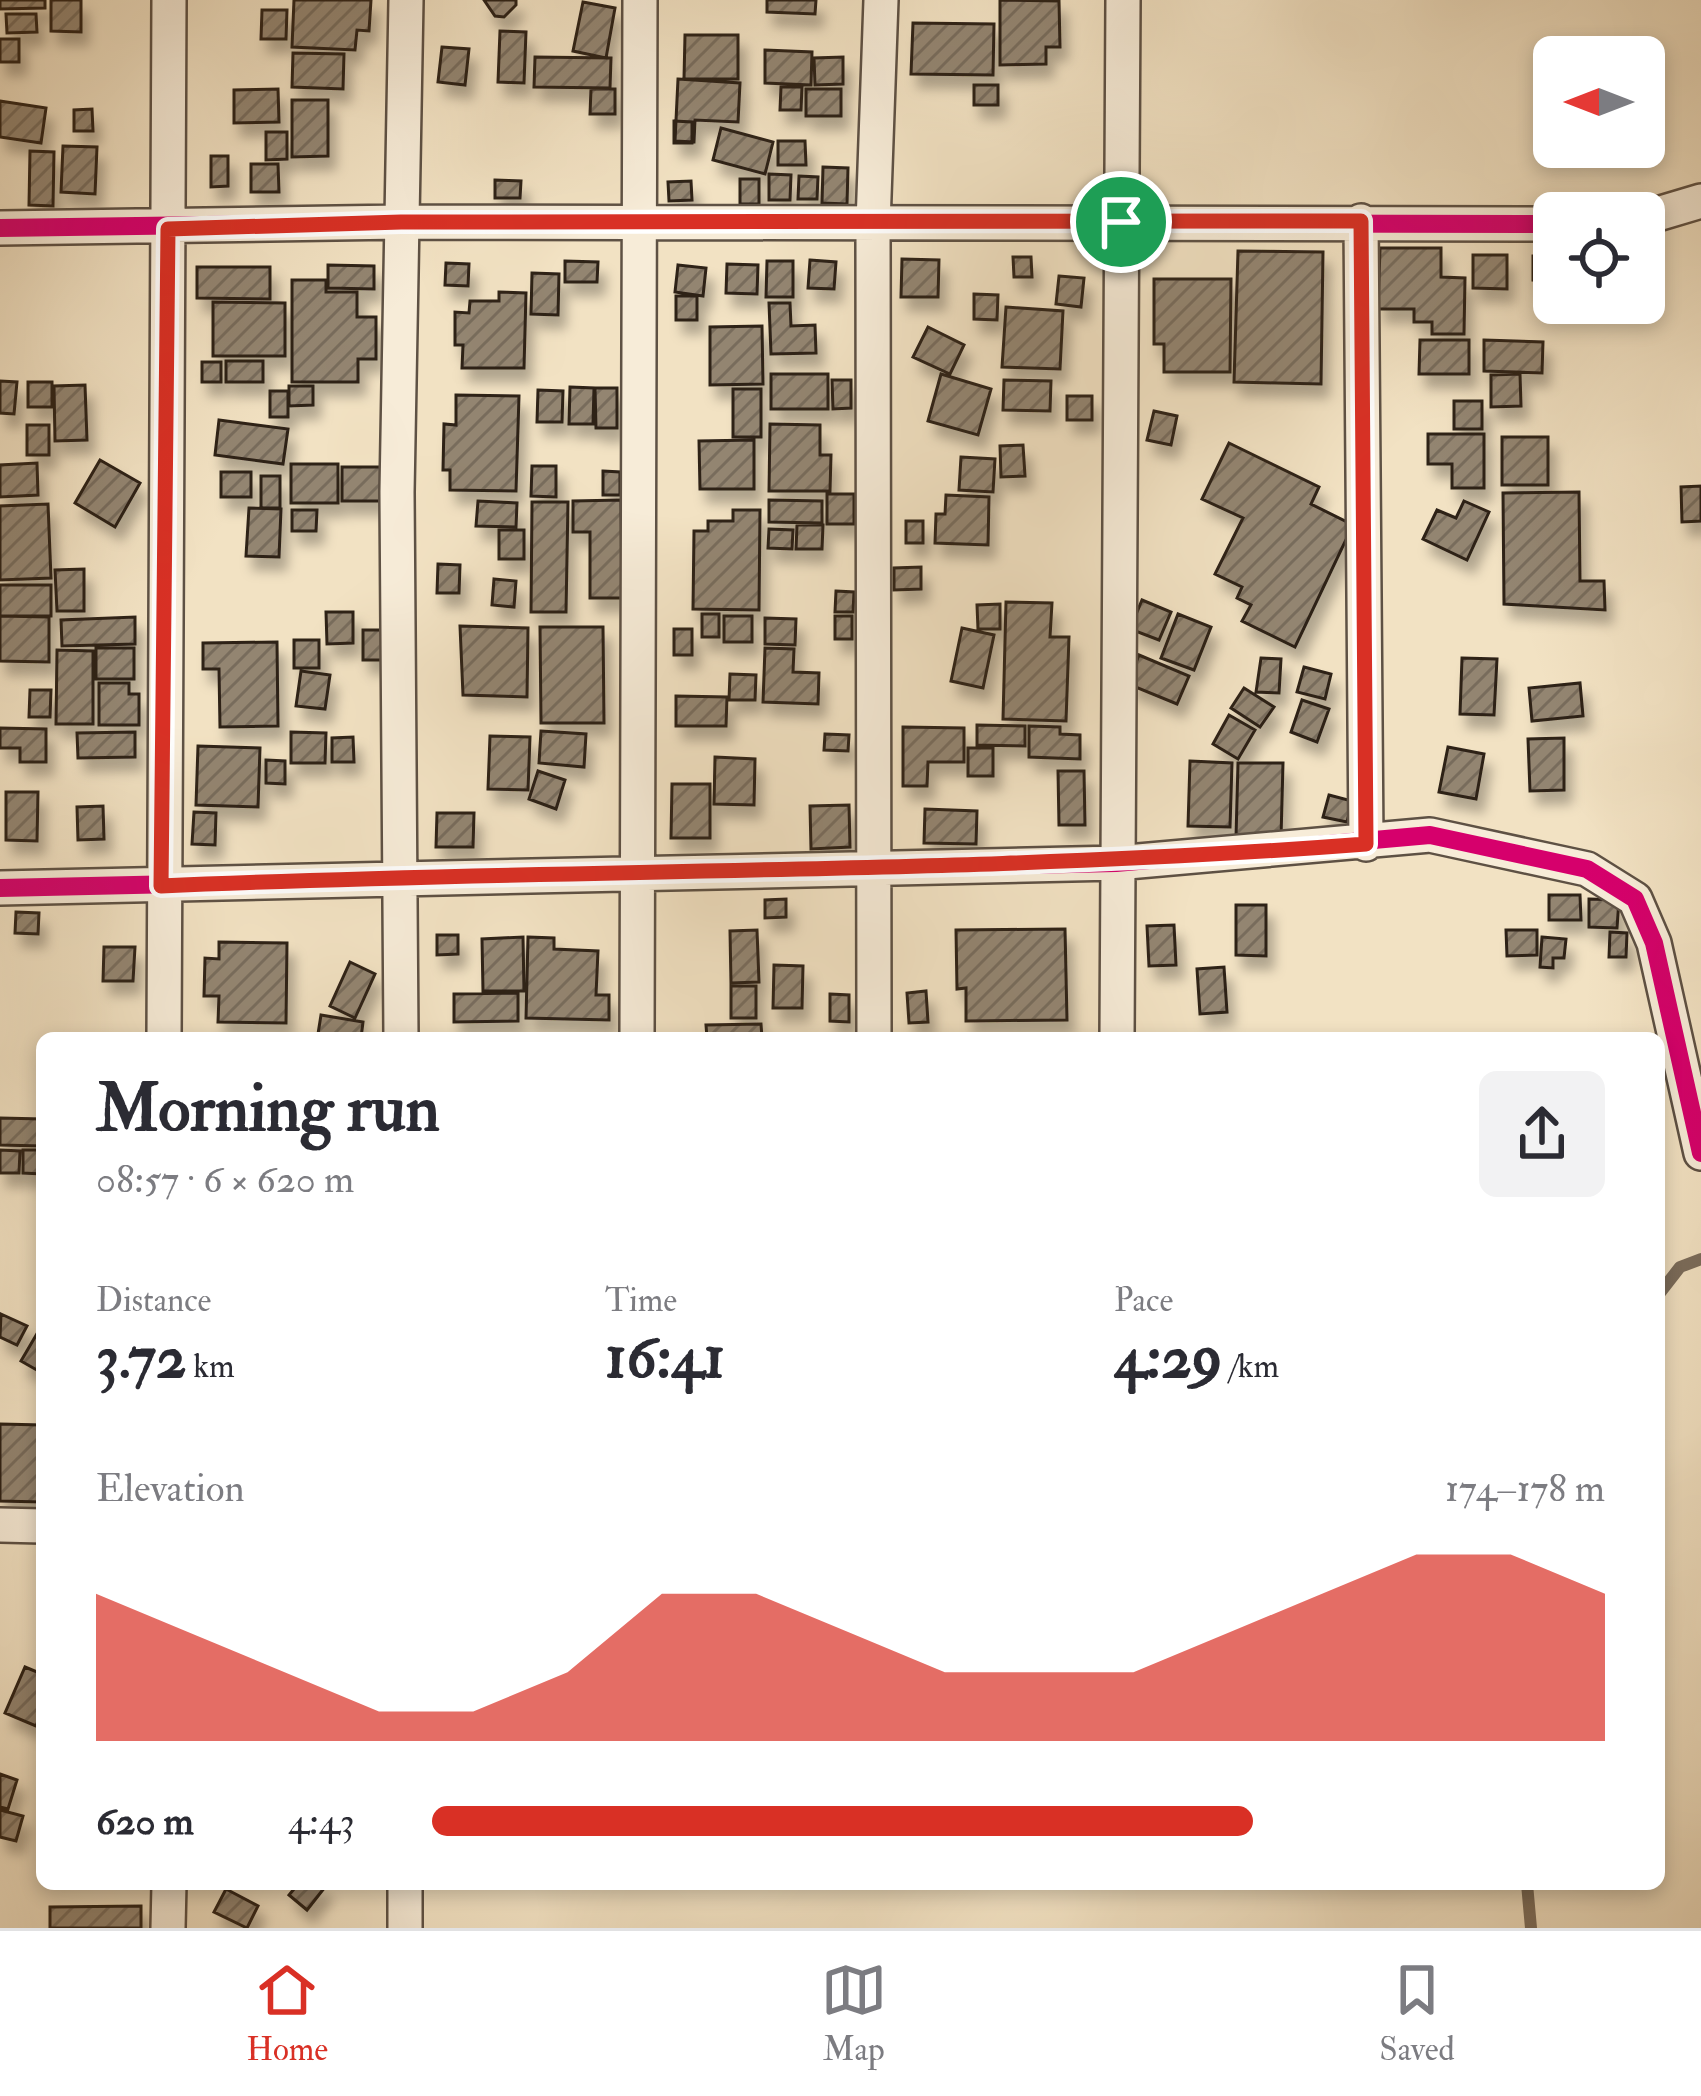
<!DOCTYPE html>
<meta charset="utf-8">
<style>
body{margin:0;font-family:"IM FELL Double Pica",serif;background:#f2f2f3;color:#2b2b33;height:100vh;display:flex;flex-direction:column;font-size:45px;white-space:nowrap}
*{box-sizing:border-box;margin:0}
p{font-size:39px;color:#7c7c81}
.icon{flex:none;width:66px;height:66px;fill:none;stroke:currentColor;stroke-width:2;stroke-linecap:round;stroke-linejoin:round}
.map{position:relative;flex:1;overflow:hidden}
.sheet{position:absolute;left:36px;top:1032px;width:1629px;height:858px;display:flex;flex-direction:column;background:#fff;border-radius:18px;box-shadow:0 6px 18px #0003}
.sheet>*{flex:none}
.needle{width:78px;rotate:270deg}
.buttons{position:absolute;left:1533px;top:36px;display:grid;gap:24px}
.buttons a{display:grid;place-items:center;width:132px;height:132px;border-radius:18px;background:#fff;box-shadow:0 6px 18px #0003;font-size:60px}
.pin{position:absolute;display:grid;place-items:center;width:102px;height:102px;color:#fff;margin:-51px;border:6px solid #fff;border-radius:50%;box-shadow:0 3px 12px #0007}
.round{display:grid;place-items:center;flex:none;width:126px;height:126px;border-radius:18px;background:#f2f2f3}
.overview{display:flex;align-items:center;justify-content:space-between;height:204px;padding:0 60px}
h1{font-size:66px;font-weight:800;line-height:90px}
.stats{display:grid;grid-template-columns:repeat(3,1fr);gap:18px;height:204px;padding:12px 60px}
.stats div{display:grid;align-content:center}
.stats b{font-size:60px;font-weight:800}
.stats small{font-size:33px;font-weight:400}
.stats p{font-size:33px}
.chart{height:336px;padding:24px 60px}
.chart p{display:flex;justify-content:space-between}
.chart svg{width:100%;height:216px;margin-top:12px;fill:#d93025;opacity:.7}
ul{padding:0 60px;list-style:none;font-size:39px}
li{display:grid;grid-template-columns:192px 144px 1fr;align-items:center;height:90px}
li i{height:30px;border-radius:15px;background:#d93025}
.tabs{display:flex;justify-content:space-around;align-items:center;height:168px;border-top:3px solid #e1e1e2;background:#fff;font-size:33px;color:#7c7c81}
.tabs a{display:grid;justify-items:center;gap:6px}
.tabs .selected{color:#d93025}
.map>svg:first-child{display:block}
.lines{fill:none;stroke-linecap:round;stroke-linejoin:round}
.stream{stroke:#7b6d5c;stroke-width:12}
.building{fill:url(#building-hatch);stroke:#2d2119;stroke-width:3;filter:url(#shadow)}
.street-casing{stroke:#5e5144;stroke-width:38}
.street{stroke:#f7ecd8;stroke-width:33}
.cycleway-casing{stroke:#f7ecd8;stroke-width:26}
.cycleway{stroke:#d6006c;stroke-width:18}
.route-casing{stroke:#fff;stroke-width:24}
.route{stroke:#d93025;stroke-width:15}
</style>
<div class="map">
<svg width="1701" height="1928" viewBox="0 0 1701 1928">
<defs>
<pattern id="building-hatch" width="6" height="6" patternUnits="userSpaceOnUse" patternTransform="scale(3)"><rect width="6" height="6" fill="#938571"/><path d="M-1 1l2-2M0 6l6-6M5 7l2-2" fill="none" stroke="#786c5c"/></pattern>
<filter id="shadow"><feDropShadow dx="7" dy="13" stdDeviation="6" flood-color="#0004"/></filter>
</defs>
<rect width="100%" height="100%" fill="#f2e2c3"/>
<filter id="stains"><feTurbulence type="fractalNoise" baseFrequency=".00167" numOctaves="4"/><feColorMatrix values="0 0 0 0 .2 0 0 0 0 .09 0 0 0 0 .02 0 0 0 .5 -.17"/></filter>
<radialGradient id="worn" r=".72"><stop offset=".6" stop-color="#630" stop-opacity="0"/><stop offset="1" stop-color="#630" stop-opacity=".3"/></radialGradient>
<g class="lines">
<path class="stream" d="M1659,1294L1680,1267L1701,1259
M1527,1884L1531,1928"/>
</g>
<path class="building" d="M0,0H45V8L0,9Z
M51,0H81V32L51,31Z
M294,0H371L369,31L357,30L355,50L292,47Z
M484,0H516V5L504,17L495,16Z
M767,0H816L815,14L767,12Z
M1000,0L1059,1L1060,47H1046V64L1000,65Z
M583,2L615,8L606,58L573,51Z
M262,10H287L286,39H261Z
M6,14H36L37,32L7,33Z
M913,23L994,24L993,75L911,74Z
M500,31L526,32L524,83L498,82Z
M685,35H738V79H684Z
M0,39H19V62H0Z
M442,47L469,49L465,85L438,82Z
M765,50L812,52L811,85L765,83Z
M293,53L344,54L343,89L292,87Z
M535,57L611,58L610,88L534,87Z
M843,57V84L815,85L814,58Z
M678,79L740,83L738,122L695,120L694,142L675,141Z
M974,85H998V105H974Z
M781,87H802L801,110H780Z
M278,89L279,122L234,123V90Z
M591,89H615V114H590Z
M806,89H841V116H806Z
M292,100H328V156L292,157Z
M0,101L46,108L41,143L0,137Z
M92,109L93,131H74V110Z
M674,121L692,122V143H674Z
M721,128L773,142L765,174L713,160Z
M266,132H287V159L266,160Z
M778,141H805L806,165H778Z
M63,146L97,147L95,194L61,192Z
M30,151L54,152L53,206L29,205Z
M211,156H228V186L211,187Z
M251,164H278L279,192H251Z
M823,167L848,168L847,204L822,203Z
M769,174L791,175L790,200H769Z
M799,176L818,177L817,199H798Z
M740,179H759V204H740Z
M495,180L521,181L520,198H495Z
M691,181L692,200L669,201L668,182Z
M1380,248H1441V277L1465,278L1464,334H1432V322H1414V309H1378Z
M1238,251L1323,252L1321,384L1234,382Z
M1473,255H1507V289L1473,288Z
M1533,256H1549V281L1533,280Z
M1013,257H1031L1032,277H1014Z
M902,259L939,260L938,297H901Z
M810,260L836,262L834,289L808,288Z
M565,261L598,262L597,282H565Z
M767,261H793V297H766Z
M446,263L469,264L468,286L445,285Z
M727,264L758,265L757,294L726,293Z
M328,265L374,266V289L328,288Z
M678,265L706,268L703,296L675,292Z
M197,267H270V299L197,298Z
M532,273L559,274L558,315L531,314Z
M1059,276L1084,278L1081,307L1056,304Z
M1154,279H1231L1230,372H1164V344H1154Z
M292,280H326V292H357V317H376V359H358V382H292Z
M499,292L526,293L524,368H462L463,345H455V312L469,313L470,301H499Z
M974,294L998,295L997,320L974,319Z
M676,296H697V320H676Z
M213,302L285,303V356H213Z
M769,303H790L791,326L815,325L816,353L771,354Z
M1006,307L1063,311L1060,369L1002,367Z
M762,326L763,384L710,385V327Z
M928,327L964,345L950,374L913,357Z
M1420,340H1469V374H1419Z
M1484,340L1543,342L1542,373L1484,371Z
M226,361H263V382H226Z
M202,362H221V382H202Z
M771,374H828V409H771Z
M941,374L991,389L978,435L928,421Z
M1520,374L1521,406L1491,407V375Z
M832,380H851V408L833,409Z
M1004,380L1051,381L1050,411L1003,410Z
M0,381L17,382L14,414L0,413Z
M28,382H52V407H28Z
M85,385L87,440L55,441L54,386Z
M289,386H313V405L289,406Z
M570,387L594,388L593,424H569Z
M595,388H617V428H596Z
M733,389H761V437H733Z
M538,390L563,391L562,422H537Z
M270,391H288V417H270Z
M456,395L519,396L516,491L450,490V470H443L444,424L456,425Z
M1067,396H1092V420H1067Z
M1454,401H1482V429H1454Z
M1154,411L1177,416L1171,445L1147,440Z
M219,420L288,429L283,464L215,455Z
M770,424L820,425V455H831L830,491H769Z
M27,425H49V455H27Z
M1428,434H1484V488H1452V464H1428Z
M1502,437H1548V485H1502Z
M754,440V489H700L699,441Z
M1229,443L1319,487L1311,504L1353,525L1295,647L1242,621L1251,605L1237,598L1242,587L1215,574L1243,518L1202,499Z
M1023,445L1025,476L1001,477L1000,446Z
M961,457L995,459L993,492L959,490Z
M100,460L140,483L115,527L75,503Z
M37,463L38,495L0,497V465Z
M291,464H338V503H291Z
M532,466H556V497L531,496Z
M342,467H381L382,501H342Z
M603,471L620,472V495H603Z
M221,472H251V497H221Z
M261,476H280V508H261Z
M1701,486V521L1682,522L1681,487Z
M1579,492L1580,581H1604L1605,610L1504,604L1503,493Z
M827,494H854V524H827Z
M946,495L989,497L988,545L935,543L936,514H945Z
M621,500L622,598H590V532H573V501Z
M769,500L822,501V523L769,522Z
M478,501L517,503L516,527L476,526Z
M1464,501L1489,512L1467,560L1423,539L1437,510L1456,518Z
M532,502H568L566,612H531Z
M48,504L51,578L0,580V506Z
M249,508L281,509L279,557L246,556Z
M292,510H317L316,531H292Z
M733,510H760L759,610L693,609L694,531H708V521H733Z
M906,521H923V543H906Z
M797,525H823L822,549H796Z
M769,529L793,530L792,549L768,548Z
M499,530H524V559H499Z
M438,564L460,565L459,593H437Z
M921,567V589L894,590V568Z
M84,569V611H57L55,570Z
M494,579L516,581L514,607L492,605Z
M0,585H51V616H0Z
M836,591L854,592L853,612H835Z
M1142,600L1171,612L1159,640L1130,629Z
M1006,602L1052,603L1050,637H1069L1066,721L1003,719Z
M1000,604V629H978L977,605Z
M326,612H353V643L327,644Z
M702,614H719V637H702Z
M1178,614L1211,627L1194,670L1161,658Z
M0,616L49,617V662L0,661Z
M724,616H752V642H724Z
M835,616H852V639H835Z
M135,617V644L62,646L61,620Z
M765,618L796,619L795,645L765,644Z
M460,626L528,628L527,697L463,695Z
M540,627H603L604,723H541Z
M962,628L994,635L983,688L951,681Z
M674,629H692V655H674Z
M363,630H382V660H363Z
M294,640H319V668H294Z
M277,642L278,726L220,727L219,669H203V643Z
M96,648H134V679H96Z
M765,648L794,649L793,672L819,673L818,704L763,702Z
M57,650L93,651V724H56Z
M1139,655L1189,676L1177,704L1128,684Z
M1261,658L1281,659L1279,693L1256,692Z
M1462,658L1497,659L1494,715L1460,714Z
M1304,667L1331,674L1325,699L1297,692Z
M301,671L330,675L325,709L296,706Z
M730,674L756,675L755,700H729Z
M99,683H129V694H139V725H99Z
M1580,683L1583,716L1532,721L1529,688Z
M1244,688L1274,707L1260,727L1231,708Z
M30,690H51L50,717H29Z
M676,696L727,697L726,726H676Z
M1302,700L1329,709L1317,742L1291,732Z
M1229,715L1255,730L1238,759L1213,744Z
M977,725L1025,726V746L977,745Z
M1029,726L1060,727V734L1080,735V759L1029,757Z
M903,727L964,728V762H928L927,786H903Z
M0,728L46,729V762H20V748H0Z
M541,731L586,734L584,767L539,763Z
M135,732V757L78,758L77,733Z
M291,732L326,733L325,763H291Z
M825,734L849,735L848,751L824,750Z
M490,736L530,737L528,790L488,789Z
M353,737L354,762H332V738Z
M1564,738V790L1530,791L1528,739Z
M198,746L260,748L258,807L196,805Z
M1448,747L1484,754L1476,799L1439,792Z
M968,748H993V776H968Z
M715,757L755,759L754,805L714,804Z
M266,760L285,761V784L266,783Z
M1190,761L1232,763L1230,827L1188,826Z
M1238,763H1283L1281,838L1236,837Z
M538,771L565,780L556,809L529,799Z
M1058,771H1084L1085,825H1059Z
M672,784H710V838H671Z
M6,792H38L37,841L6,840Z
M1329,795L1352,801L1347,822L1323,817Z
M849,805L850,847L811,849L810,806Z
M103,806L104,839L78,840L77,807Z
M925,809L977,811L976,844L924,843Z
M194,812L216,813L215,845L192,844Z
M437,813H474L473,847H436Z
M1549,895H1580L1581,920H1549Z
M786,899V917L765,918V900Z
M1589,899L1619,900L1617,928L1589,927Z
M1236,905H1266V956L1236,955Z
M16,912L39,913L38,934L15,933Z
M1174,925L1176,965L1149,966L1147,926Z
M1065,929L1067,1020L966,1021V988L957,989L956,930Z
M757,930L759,982L731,983L730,931Z
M1506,930H1537V955L1507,956Z
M1610,932L1627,933L1626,957H1609Z
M437,935H458V954L437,955Z
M523,937L524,991H483L482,939Z
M528,937L554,938V949L598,951L596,995H609V1020L526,1018Z
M1542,937L1566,939L1564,958H1553V968L1540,967Z
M219,942L287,943L286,1023L218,1022L219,996H204L205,958L219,959Z
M104,947H135L133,981H103Z
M350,962L375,974L355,1018L330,1006Z
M774,965L803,966L802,1008H773Z
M1224,967L1227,1012L1200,1014L1197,969Z
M731,986H756V1018H731Z
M926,991L928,1022L909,1023L907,993Z
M518,993V1021L454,1022V994Z
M830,994L849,995V1022L830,1021Z
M321,1015L363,1022L361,1038L318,1034Z
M761,1024L762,1038H707L706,1025Z
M0,1118L42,1119V1146L0,1145Z
M0,1150L20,1151L19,1173H0Z
M23,1150H42V1174L23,1173Z
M1,1314L27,1326L17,1345L0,1337Z
M38,1332L42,1335V1373L21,1361Z
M0,1424L42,1425V1502L0,1501Z
M25,1667L42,1674V1711L36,1726L5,1713Z
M0,1774L17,1780L8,1809L0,1807Z
M0,1810L23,1816L16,1841L0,1837Z
M322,1884L325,1887L307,1910L289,1895L294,1889L289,1884Z
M226,1889L258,1906L247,1928L214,1912Z
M141,1906V1928H50V1907Z"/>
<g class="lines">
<g class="street-casing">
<path id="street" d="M1644,218L1701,201
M1361,221L1366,844
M0,228L401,222L1554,224
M0,888L1116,863L1430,835L1587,869L1635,899L1654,943L1701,1153
M164,1038L169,0
M401,1038L397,492L406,0
M637,1038L640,0
M874,1038L873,224L881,0
M1117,1038L1123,0
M0,1525L42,1526
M405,1884V1928
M168,1928L169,1884"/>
</g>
<use href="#street" class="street"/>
<g class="cycleway-casing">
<path id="cycleway" d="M0,228L401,222L1554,224
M0,888L1116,863L1430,835L1587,869L1635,899L1654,943L1701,1153"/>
</g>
<use href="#cycleway" class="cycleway"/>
</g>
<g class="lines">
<g class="route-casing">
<path id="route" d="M1361,221L1366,844C965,875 563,868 161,886L168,229L401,222Z"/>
</g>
<use href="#route" class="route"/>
</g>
<rect width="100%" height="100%" filter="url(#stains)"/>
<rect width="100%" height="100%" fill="url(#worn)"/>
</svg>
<div class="buttons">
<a><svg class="needle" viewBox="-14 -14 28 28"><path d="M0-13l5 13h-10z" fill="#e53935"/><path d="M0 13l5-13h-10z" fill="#7c7c81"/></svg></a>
<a><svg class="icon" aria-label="locate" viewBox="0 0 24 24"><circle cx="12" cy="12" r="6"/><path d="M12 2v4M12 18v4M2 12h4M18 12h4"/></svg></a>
</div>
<div class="pin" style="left:1121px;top:222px;background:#1e9e55"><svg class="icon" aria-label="arrive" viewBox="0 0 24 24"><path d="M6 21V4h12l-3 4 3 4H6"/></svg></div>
<section class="sheet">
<div class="overview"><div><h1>Morning run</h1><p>08:57 · 6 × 620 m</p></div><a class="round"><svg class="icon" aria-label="share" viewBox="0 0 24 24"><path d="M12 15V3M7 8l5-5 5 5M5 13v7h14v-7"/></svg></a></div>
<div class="stats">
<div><p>Distance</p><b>3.72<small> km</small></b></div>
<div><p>Time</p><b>16:41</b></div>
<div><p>Pace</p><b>4:29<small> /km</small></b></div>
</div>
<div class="chart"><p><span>Elevation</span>174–178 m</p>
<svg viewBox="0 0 160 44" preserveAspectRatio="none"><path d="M0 44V14L10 22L20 30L30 38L40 38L50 30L60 14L70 14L80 22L90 30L100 30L110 30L120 22L130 14L140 6L150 6L160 14V44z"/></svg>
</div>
<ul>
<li><b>620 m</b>4:43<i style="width:70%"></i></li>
</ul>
</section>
</div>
<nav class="tabs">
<a class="selected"><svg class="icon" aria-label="home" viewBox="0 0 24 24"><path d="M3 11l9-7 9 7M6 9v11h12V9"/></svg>Home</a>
<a><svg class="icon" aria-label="map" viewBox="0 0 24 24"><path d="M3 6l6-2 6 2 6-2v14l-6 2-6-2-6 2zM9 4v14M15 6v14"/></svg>Map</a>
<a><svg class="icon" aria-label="saved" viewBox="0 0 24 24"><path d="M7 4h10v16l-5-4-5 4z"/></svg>Saved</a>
</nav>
